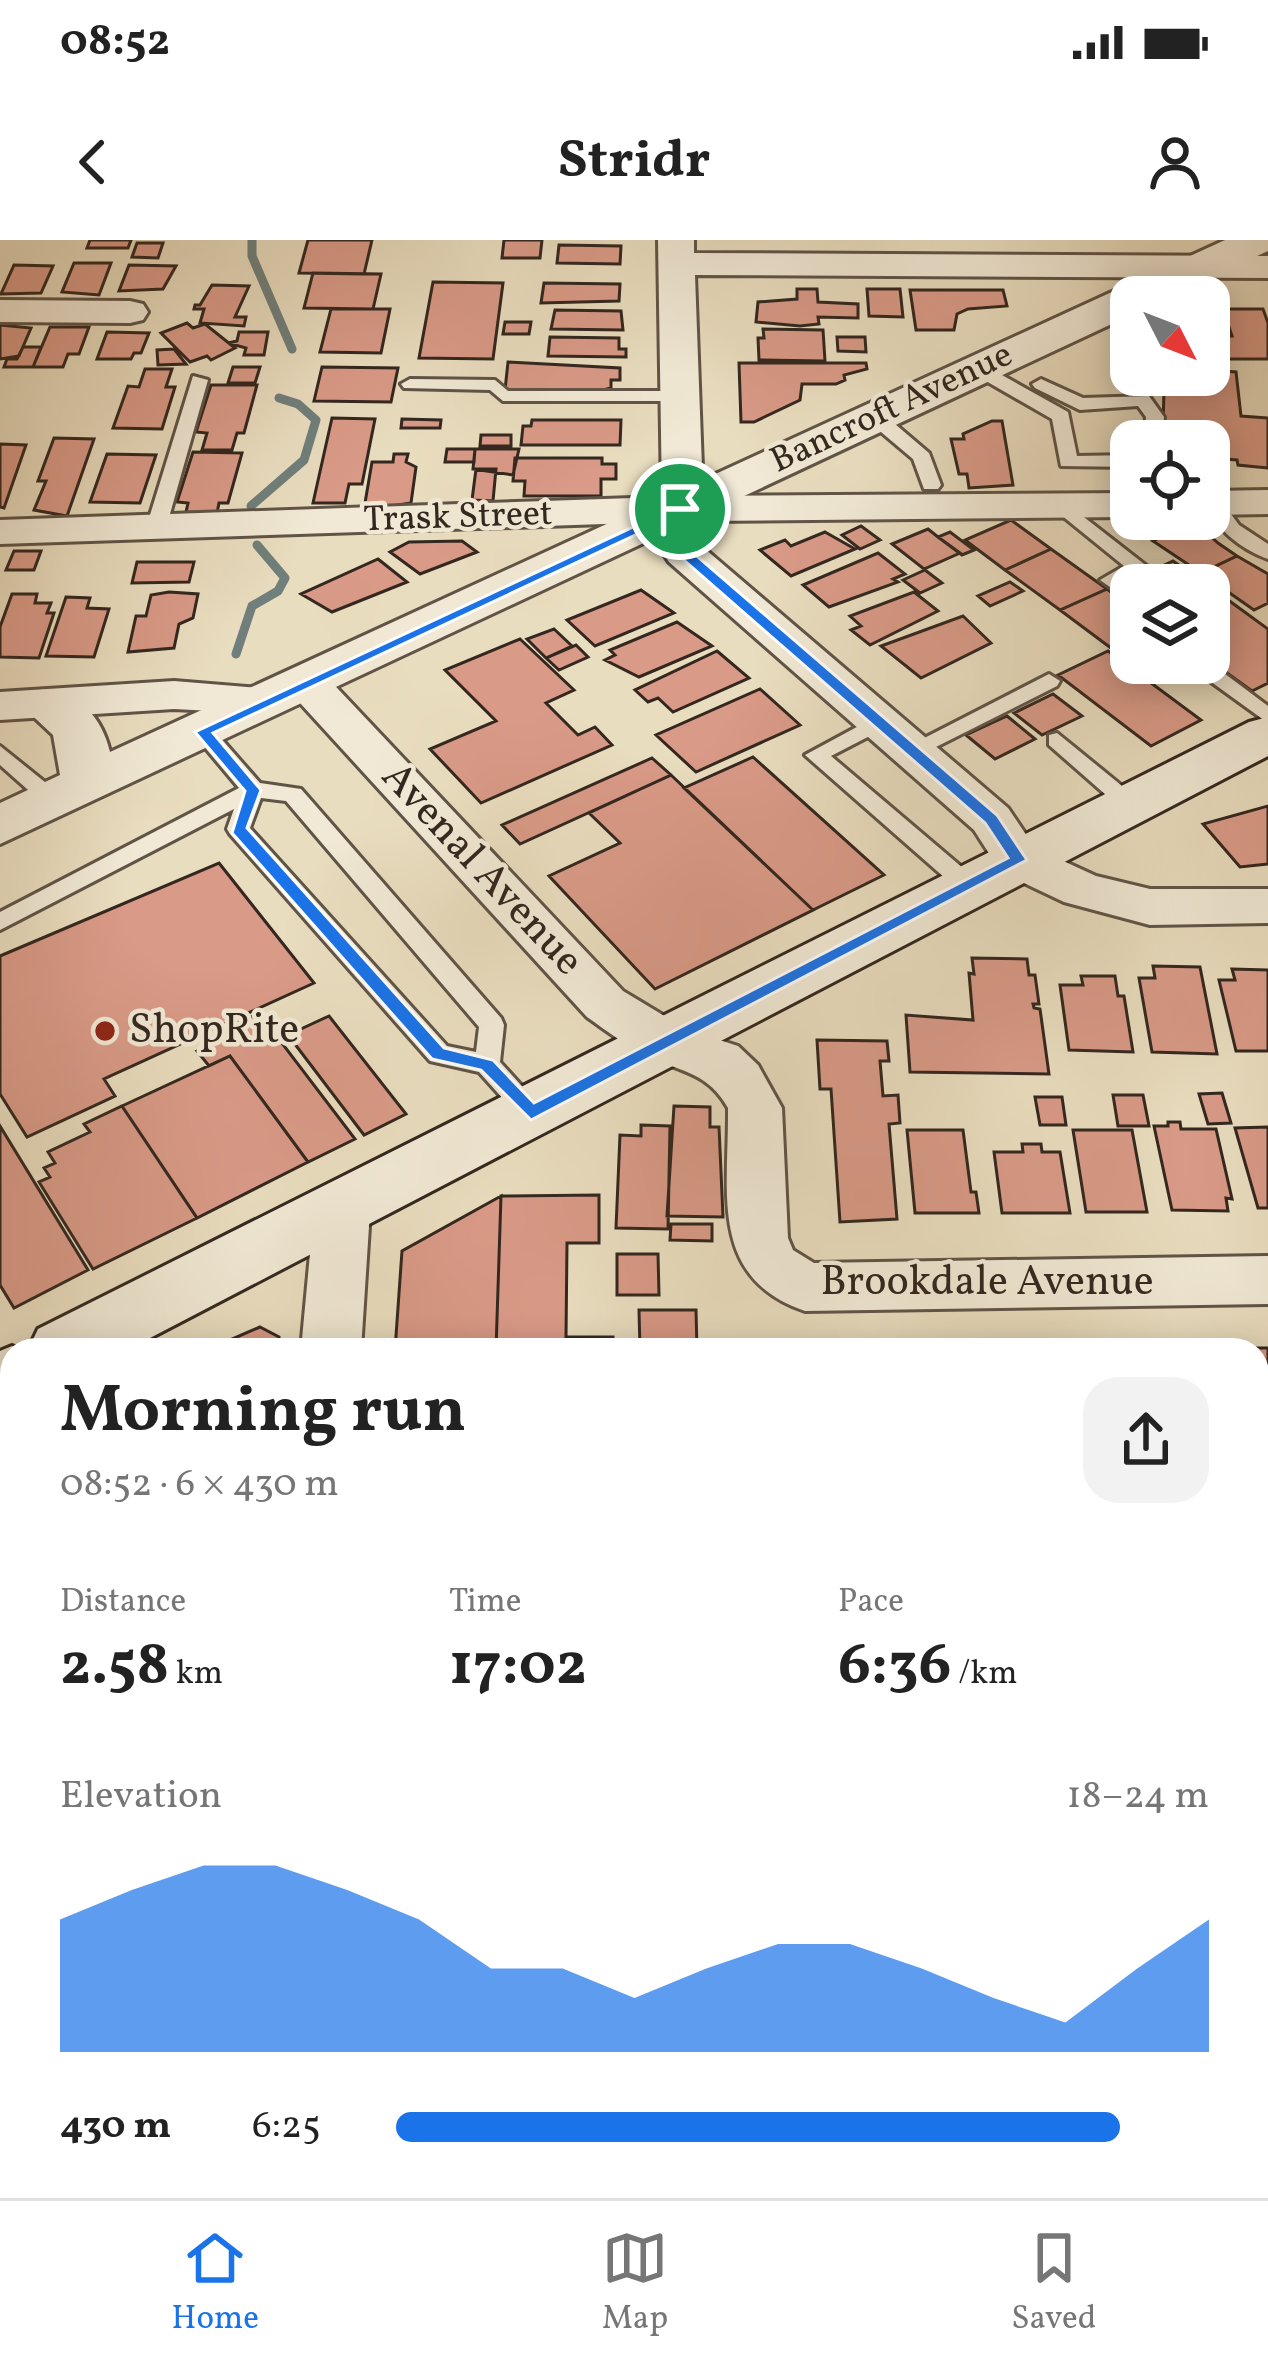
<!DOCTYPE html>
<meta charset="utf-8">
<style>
body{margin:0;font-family:Vollkorn,serif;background:#f2f2f2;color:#222;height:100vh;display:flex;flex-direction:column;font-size:45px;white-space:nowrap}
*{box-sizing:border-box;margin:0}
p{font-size:39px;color:#767676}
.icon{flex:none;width:66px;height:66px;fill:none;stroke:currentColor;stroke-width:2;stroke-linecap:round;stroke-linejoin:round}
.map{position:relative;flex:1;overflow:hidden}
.panel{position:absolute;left:0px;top:1098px;width:1269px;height:861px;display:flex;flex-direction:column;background:#fff;border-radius:36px 36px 0 0;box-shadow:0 6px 30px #0003}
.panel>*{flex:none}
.needle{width:78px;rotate:132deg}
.controls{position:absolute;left:1110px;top:36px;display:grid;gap:24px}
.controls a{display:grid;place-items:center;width:120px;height:120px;border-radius:24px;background:#fff;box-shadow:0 6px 30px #0003;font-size:60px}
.pin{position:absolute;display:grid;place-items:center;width:102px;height:102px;color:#fff;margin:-51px;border:6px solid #fff;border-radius:50%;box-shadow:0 3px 12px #0007}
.round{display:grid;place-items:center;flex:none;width:126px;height:126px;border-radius:36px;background:#f2f2f2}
.headline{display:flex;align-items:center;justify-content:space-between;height:204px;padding:0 60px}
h1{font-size:66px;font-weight:700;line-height:90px}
.metrics{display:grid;grid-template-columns:repeat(3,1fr);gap:18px;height:204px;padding:12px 60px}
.metrics div{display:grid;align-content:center}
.metrics b{font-size:60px;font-weight:700}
.metrics small{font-size:33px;font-weight:400}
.metrics p{font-size:33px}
.chart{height:336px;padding:24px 60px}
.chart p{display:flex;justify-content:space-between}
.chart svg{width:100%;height:216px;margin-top:12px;fill:#1a73e8;opacity:.7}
ul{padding:0 60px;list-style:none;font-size:39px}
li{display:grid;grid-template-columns:192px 144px 1fr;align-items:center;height:90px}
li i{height:30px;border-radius:15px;background:#1a73e8}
.status{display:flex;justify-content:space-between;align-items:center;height:84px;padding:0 60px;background:#fff;direction:ltr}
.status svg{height:33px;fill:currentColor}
header{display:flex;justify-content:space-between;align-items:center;height:156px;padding:0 60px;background:#fff;font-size:54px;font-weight:700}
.tabs{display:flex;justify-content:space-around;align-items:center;height:168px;border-top:3px solid #e0e0e0;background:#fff;font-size:33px;color:#767676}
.tabs a{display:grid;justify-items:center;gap:6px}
.tabs .on{color:#1a73e8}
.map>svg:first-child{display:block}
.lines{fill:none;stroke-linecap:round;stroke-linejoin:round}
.stream{stroke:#707f7b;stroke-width:9}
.building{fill:#d99a87;stroke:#33271f;stroke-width:3}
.service-casing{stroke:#605447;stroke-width:6}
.minor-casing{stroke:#605447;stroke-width:6}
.tertiary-casing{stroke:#605447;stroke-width:6}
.secondary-casing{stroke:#33271f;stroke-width:6}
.service{fill:#f1e9d5;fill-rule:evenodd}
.minor{fill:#f1e9d5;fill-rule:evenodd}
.tertiary{fill:#f1e9d5;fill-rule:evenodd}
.secondary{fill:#f1e9d5;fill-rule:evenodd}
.route{fill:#1a73e8;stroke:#fff;stroke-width:3;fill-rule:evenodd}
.poi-dot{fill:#8f2418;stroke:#f1e9d5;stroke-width:4.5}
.labels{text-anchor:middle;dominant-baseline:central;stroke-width:9;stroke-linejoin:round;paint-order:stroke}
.far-street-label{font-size:36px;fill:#33271f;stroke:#f1e9d5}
.street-label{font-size:42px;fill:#33271f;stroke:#f1e9d5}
.poi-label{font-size:42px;fill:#33271f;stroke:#f1e9d5;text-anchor:start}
</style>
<div class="status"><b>08:52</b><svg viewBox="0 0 49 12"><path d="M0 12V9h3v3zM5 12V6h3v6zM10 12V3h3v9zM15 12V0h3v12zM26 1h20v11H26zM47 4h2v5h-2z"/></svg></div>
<header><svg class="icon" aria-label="back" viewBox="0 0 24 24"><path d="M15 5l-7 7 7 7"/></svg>Stridr<svg class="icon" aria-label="person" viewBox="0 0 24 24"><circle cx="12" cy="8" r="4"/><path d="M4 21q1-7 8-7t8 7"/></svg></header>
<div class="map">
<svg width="1268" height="1958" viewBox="0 0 1268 1958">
<rect width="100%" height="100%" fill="#e9ddbf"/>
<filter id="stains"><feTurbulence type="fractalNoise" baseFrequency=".00167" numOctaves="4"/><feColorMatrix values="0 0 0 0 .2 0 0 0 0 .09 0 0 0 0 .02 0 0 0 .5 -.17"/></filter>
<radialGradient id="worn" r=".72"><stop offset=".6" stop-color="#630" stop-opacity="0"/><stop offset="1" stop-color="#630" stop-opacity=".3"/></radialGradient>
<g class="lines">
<path class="stream" d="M252,0V16L292,109
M251,266L304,220L316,180L298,164L279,158
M236,414L252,366L278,351L285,338L257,305"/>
</g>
<path class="building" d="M90,0H131L128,8H87Z
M308,0H372L364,34L299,33Z
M504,0H542L540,18H502Z
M137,3H163L158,18L132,17Z
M559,5L621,6L620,24L557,23Z
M74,23H111L99,55L62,52Z
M14,25L53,26L41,53L1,54Z
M129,25L176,26L163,49L119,51Z
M313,33L381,34L373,69L304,68Z
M433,42L503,43L493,119L419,118Z
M544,43L620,44L619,61L541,63Z
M212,45L249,46L235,77H246L244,86L200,83L204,69H194L195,65H200Z
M797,49H817L818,62L858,64V78L818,77L819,84L800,86L756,82L758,62L797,59Z
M867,49H900L903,77L869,76Z
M910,50H1003L1007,66L968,69L957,74L954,90H916Z
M331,69H390L381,113L320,112Z
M1223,69H1263L1268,83V119H1209V96H1232Z
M555,70L621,71L623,90L551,89Z
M505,82H531L529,94H503Z
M187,83L193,88L205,84L235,108L211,120L207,116L190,122L161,93Z
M0,85L31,88L19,116L0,119Z
M50,87H89L79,114H68L63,127H33Z
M763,89L823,90L825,121L759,120L758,98H764Z
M107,92L149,93L141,113H134L131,119H97Z
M239,92H268L264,115H244L246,108L228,103L237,101Z
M550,97L619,98V109H626V117L548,116Z
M837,97H865L866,112L838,111Z
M23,107H41L33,127H4L7,119H17Z
M174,109L186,124L158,125L157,110Z
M508,122L620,128V140H611V148L599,151L505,150Z
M739,123H866L867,129L844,135L845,140L836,144H802L800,160L754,182H741Z
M233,127H260L255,143H228Z
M322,127L398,128L391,162L314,161Z
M145,129H172L166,147H175L162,189L113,188L128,146L139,147Z
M1209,130L1236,132L1241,176L1268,178V228L1238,225L1237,220L1224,219L1215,220V229L1209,228V201H1171V193L1181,194V189L1163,187L1164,149L1189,151L1188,135H1209Z
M211,145H257L244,193H237L232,210H202L207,193L196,192Z
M332,178L375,179L362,244H349L345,263H313Z
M402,179L441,180L440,188H401Z
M532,180H621L620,205H521L523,186H531Z
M992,181H1002L1013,245L969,248L967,234H959L951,199H964L963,194Z
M481,195H511V206H480Z
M54,198L94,199L67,276L34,270L46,241H38Z
M0,204L26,205L4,268L0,267Z
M447,209H475L474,222H445Z
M475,209H519L513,235L473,229Z
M193,212L242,213L228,263H219L217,273L186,272L188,263L177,262Z
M107,214L156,215L140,263L90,262Z
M394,214H408L406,222L416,227L411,263L372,269L373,263H365L372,222H393Z
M515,218H602V224H616V239H601V256H524L525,241H513Z
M476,229H496L493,261L472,260Z
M1011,280L1051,309L1005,330L965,300Z
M1195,282L1218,303L1237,316L1201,333L1153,301Z
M861,286L880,300L860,309L842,295Z
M928,289L938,297L960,313L924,329L892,304Z
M825,292L855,309L791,336L760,310L785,300L791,306Z
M950,292L974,310L962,315L938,297Z
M462,301L477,312L420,334L390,312L409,302Z
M1051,309L1107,349L1060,370L1005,330Z
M14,311H41L34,330H6Z
M878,313L905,334L893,339L898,342L829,367L803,345Z
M1237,316L1268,334V363L1254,370L1201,333Z
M378,319L407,342L332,372L301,354Z
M1173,321L1208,345L1128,342Z
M137,322H194L189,342L132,343Z
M925,330L942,343L920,353L903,340Z
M1010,342L1023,351L990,366L978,356Z
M1209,346L1268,389V443L1252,451L1209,420Z
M1107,349L1131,367V423L1060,370Z
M641,350L674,373L595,406L567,380Z
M169,352L198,354L193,378L179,384L174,408L128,412L136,376H146L151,355Z
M914,352L938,371L870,405L851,390L861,386L850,376Z
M12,354H37L35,363H51L47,373H54L39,418L0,417V387Z
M66,357L90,358L87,368L109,369L94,417L46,416Z
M963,376L991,403L921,438L881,406Z
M677,382L712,406L639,437L605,420L615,415L610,410Z
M554,389L572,406L546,418L527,399Z
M520,399L574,450L546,463L578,495L595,487L612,505L481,563L430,509L496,481L445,430Z
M576,405L588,417L559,430L546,418Z
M717,411L749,438L673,472L658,458L648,462L635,450Z
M1108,411L1201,480L1151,506L1058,435Z
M760,449L800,485L696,532L656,495Z
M1053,454L1082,476L1042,495L1014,473Z
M1007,476L1035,499L995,519L966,495Z
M753,517L884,635L813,670L684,548Z
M652,518L671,535L520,604L502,585Z
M671,535L813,670L655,749L549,636L620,603L589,573Z
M1268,566V624L1240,627L1203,584Z
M219,623L314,743L104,839L115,856L27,897L0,854V716Z
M972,718L1027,719L1029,735H1035L1039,764H1033L1034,768L1040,769L1049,834L910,832L906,775L973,780L969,733L974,734Z
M1153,726L1200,727L1217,814L1152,812L1139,738H1155Z
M1232,729L1268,730V811H1236L1219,740H1235Z
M1081,736H1115L1118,756H1124L1133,812L1069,810L1060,745H1083Z
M259,773L355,899L308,922L230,816L209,826L197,811L228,797L222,790Z
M329,776L406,874L364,895L288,795Z
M817,800L887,801L889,821H880L883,856L898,855L900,883L889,884L897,979L840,982L831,849H820Z
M230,816L308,922L197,978L122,866Z
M1222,853L1231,883L1208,884L1199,854Z
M1113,855H1143L1149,886H1118Z
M1035,857H1062L1066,885H1040Z
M122,866L197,978L93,1029L39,942L50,937L44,928L55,923L48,912L90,892L84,884Z
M674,866L710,867V887H719L723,977L667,976Z
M1168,882H1180L1181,889H1216L1232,959L1226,958L1228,971L1172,970L1154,886H1168Z
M641,885L670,886L668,989L616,988L620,895L641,896Z
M0,886L88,1030L14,1068L0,1045Z
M1268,887V968H1258L1235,888Z
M907,890H963L971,952H976L979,973H915Z
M1073,890H1132L1147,972H1086Z
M1022,904H1041L1042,912H1060L1070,973H1002L994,912H1023Z
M599,955V1003H567L566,1097H613V1110H496L501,956Z
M501,956L496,1110H395L402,1011Z
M671,984H712V1001L670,1000Z
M617,1014H658L659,1055H617Z
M639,1070H696L697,1110H640Z
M260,1087L279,1097L280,1110H207Z
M1204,1108H1268V1205H1257V1110Z
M1257,1357H1268V1425H1257Z
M1257,1585H1268V1758L1257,1759Z"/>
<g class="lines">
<g class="service-casing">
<path id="service" d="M972,125H984L1068,172L1077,216L1131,215V227L1061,226L1052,179L972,133Z
M193,136L208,140L166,288L149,292L146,288Z
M410,139L495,140L508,151H679L688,156L679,161H503L490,150L404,148L401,144Z
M1041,139L1083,158L1149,156L1164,177L1162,201H1144L1146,177L1138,166L1080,170L1035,148L1032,144Z
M868,173H882L929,213L941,245L938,249H924L913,219L868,181Z
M1209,258L1220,259L1239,285L1268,304V319C1243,310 1209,287 1209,258Z
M1062,260L1148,327L1124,341L1131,346V362L1100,340L1124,326L1055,270V262Z
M1209,422L1268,466V483L1185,423Z
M1049,434L1060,441L1057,446L920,515H904L901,510Z
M879,475L890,482L887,487L831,516L977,640L981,646L977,652H961L805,515Z
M203,485L211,487L260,543L301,549L501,778L504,785L500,822L540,866L544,873L540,880H522L479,832L430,821L230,594L227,589L234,569L0,690V672L239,548L192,492ZM261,558L286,561L479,787L476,812L447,806L250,588Z
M1057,493L1138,559V569H1122L1049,505V495Z
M0,506L61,555V565H45L0,525Z"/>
</g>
<g class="minor-casing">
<path id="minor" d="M658,0H694V13L1268,16V38L695,35L703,256L1131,253V277L704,281L705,309L1008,568L1035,608L1096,636L1150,649H1268V683L1150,685L1064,662L1001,632L974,590L669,322L663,313V282L0,304V280L662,257Z
M0,60L130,61L143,64L148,72L143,80L130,83L0,82Z
M1268,250V274L1209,275V251Z
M306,428L322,432L623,751L686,789L738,806L758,825L782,868L788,998L793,1010L814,1023L1268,1016V1064L805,1071C708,1038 729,952 728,868C709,834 684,832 651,818C629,808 607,791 587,777L290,452L284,442L290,432Z
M174,441L284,450L291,460L284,470L268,474L174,469L0,480V452Z
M342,948L362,955L370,971L361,1110H301L314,971L322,955Z
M1257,1858H1268V1936H1257Z
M0,1862H12V1940H0Z
M201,1947H279L277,1958H199Z
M793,1947H871L872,1958H794Z"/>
</g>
<g class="tertiary-casing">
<path id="tertiary" d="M1225,0H1268V11L1168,57H1131V75L0,604V563L60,535L53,495L20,464L27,452C70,441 101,473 110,512Z"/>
</g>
<g class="secondary-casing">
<path id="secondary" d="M1268,477V516L127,1110H28L38,1089L1249,482Z
M12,1106L23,1110H12V1168L0,1172V1111Z"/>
</g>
<use href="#service" class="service"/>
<use href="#minor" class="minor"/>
<use href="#tertiary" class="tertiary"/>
<use href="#secondary" class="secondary"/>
</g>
<path class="route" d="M680,265L687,269L691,311L997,575L1027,620L531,880L481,830L432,819L232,593L245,551L195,492ZM674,277L679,316L985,583L1008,618L534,863L493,820L444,808L247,588L261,550L213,493Z"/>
<circle class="poi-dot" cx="105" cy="791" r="12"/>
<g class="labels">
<g class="far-street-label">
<text transform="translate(892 169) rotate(-25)">Bancroft Avenue</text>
<text transform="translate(458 278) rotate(-2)">Trask Street</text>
</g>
<g class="street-label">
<text transform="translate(481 630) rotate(47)">Avenal Avenue</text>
<text x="987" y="1043">Brookdale Avenue</text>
</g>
<g class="poi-label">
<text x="129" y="791">ShopRite</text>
</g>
</g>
<rect width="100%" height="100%" filter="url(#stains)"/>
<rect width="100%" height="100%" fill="url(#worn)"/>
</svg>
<div class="controls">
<a><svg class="needle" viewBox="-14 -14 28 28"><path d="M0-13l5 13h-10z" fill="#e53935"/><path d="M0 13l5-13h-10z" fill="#767676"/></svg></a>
<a><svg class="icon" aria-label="locate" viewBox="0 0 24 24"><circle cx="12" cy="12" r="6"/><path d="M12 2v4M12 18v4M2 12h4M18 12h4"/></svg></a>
<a><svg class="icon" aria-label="layers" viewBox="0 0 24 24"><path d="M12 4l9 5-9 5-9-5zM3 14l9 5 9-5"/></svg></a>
</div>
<div class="pin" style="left:680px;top:269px;background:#1e9e55"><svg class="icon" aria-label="arrive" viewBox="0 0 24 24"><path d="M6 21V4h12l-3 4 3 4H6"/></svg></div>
<section class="panel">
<div class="headline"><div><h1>Morning run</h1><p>08:52 · 6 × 430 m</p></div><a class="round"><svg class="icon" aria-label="share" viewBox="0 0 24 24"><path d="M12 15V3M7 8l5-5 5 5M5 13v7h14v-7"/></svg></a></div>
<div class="metrics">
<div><p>Distance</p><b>2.58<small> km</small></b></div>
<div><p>Time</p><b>17:02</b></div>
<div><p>Pace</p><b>6:36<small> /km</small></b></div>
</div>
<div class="chart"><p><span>Elevation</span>18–24 m</p>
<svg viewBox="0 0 160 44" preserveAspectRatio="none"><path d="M0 44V17L10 11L20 6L30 6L40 11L50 17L60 27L70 27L80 33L90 27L100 22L110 22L120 27L130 33L140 38L150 27L160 17V44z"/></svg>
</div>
<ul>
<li><b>430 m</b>6:25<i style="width:89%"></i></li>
</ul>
</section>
</div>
<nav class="tabs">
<a class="on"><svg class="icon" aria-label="home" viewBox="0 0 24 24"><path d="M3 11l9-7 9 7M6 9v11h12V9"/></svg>Home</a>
<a><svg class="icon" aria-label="map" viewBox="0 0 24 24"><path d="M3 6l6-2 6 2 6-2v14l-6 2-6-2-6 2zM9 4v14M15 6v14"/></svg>Map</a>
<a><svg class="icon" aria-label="saved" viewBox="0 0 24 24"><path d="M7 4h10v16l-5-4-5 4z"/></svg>Saved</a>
</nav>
